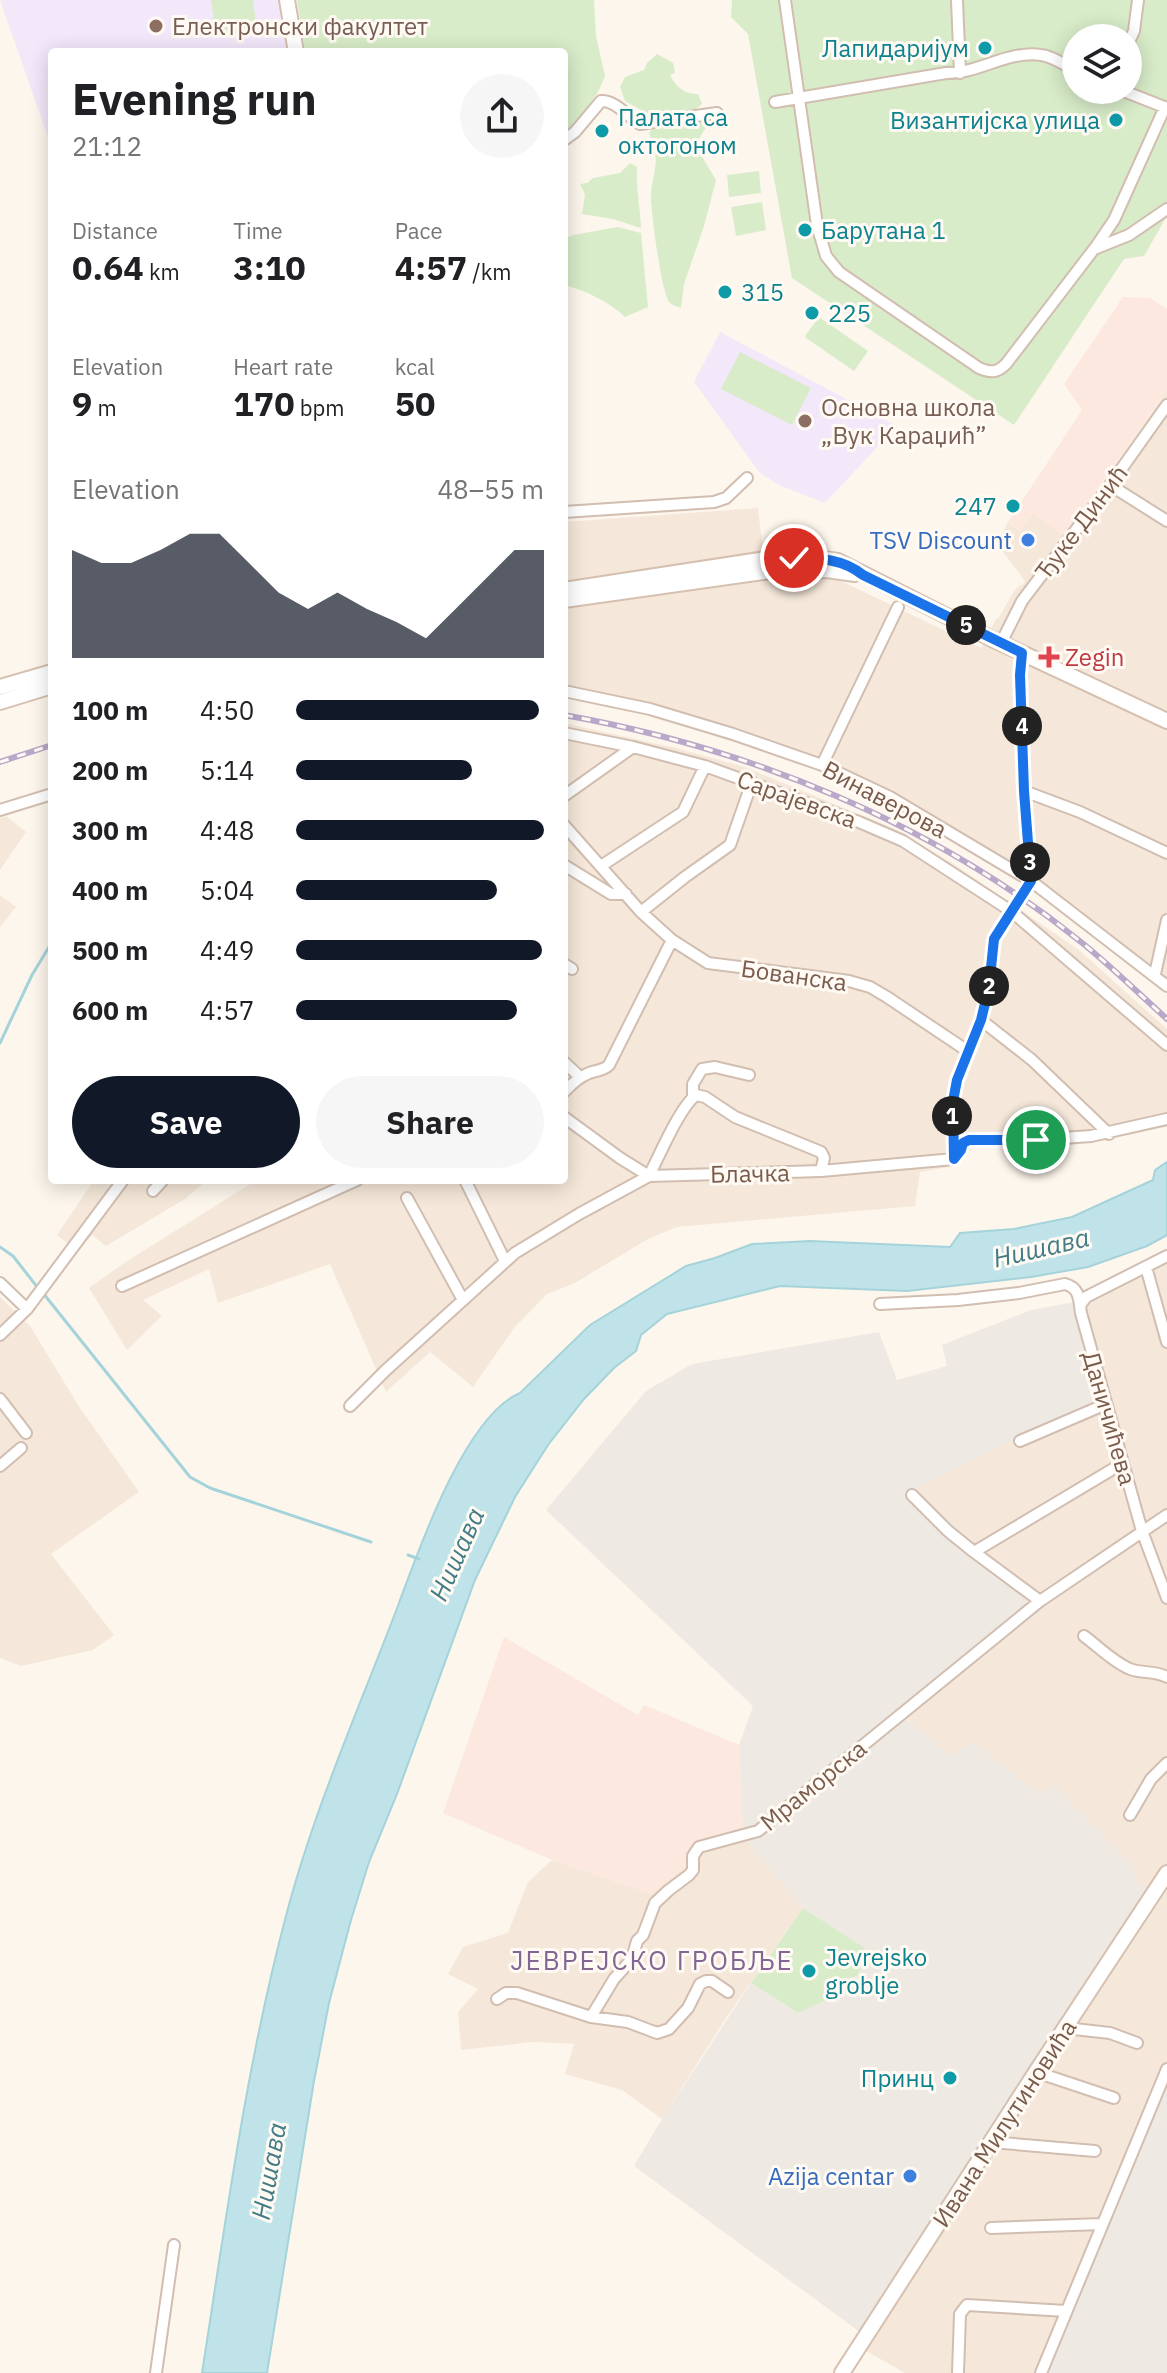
<!DOCTYPE html>
<meta charset="utf-8">
<style>
body{margin:0;font-family:"IBM Plex Sans",sans-serif;background:#f6f6f6;color:#202124;height:100vh;display:flex;flex-direction:column;font-size:30px;white-space:nowrap}
*{box-sizing:border-box;margin:0}
p{font-size:26px;color:#757577}
.icon{flex:none;width:44px;height:44px;fill:none;stroke:currentColor;stroke-width:2;stroke-linecap:round;stroke-linejoin:round}
.map{position:relative;flex:1;overflow:hidden}
.drawer{position:absolute;left:48px;top:48px;width:520px;height:1136px;display:flex;flex-direction:column;background:#fff;border-radius:8px;box-shadow:0 4px 20px #0003}
.drawer>*{flex:none}
.fabs{position:absolute;left:1062px;top:24px;display:grid;gap:16px}
.fabs a{display:grid;place-items:center;width:80px;height:80px;border-radius:50%;background:#fff;box-shadow:0 4px 20px #0003;font-size:40px}
.pin{position:absolute;display:grid;place-items:center;width:68px;height:68px;color:#fff;margin:-34px;border:4px solid #fff;border-radius:50%;box-shadow:0 2px 8px #0007}
.km{position:absolute;width:40px;height:40px;margin:-20px;border-radius:50%;background:#222;color:#fff;font-size:22px;line-height:40px;text-align:center}
.round{display:grid;place-items:center;flex:none;width:84px;height:84px;border-radius:42px;background:#f6f6f6}
.headline{display:flex;align-items:center;justify-content:space-between;height:136px;padding:0 24px}
h1{font-size:44px;font-weight:700;line-height:60px}
.stats{display:grid;grid-template-columns:repeat(3,1fr);gap:12px;height:136px;padding:8px 24px}
.stats div{display:grid;align-content:center}
.stats b{font-size:34px;font-weight:700}
.stats small{font-size:22px;font-weight:400}
.stats p{font-size:22px}
.chart{height:224px;padding:16px 24px}
.chart p{display:flex;justify-content:space-between}
.chart svg{width:100%;height:144px;margin-top:8px;fill:#111827;opacity:.7}
.cta{display:flex;gap:16px;margin-top:auto;padding:16px 24px}
.cta a{flex:1;height:92px;border-radius:48px;background:#111827;color:#fff;font-size:32px;font-weight:700;line-height:92px;text-align:center}
.cta a+a{background:#f6f6f6;color:#202124}
ul{padding:0 24px;list-style:none;font-size:26px}
li{display:grid;grid-template-columns:128px 96px 1fr;align-items:center;height:60px}
li i{height:20px;border-radius:10px;background:#111827}
.map>svg:first-child{display:block}
.residential{fill:#f5e8da}
.commercial{fill:#fde8e0}
.industrial{fill:#efe9e4}
.education{fill:#f3e8fa}
.green{fill:#d8ecc9;fill-rule:evenodd}
.water{fill:#bfe3e8;stroke:#a5d3da;stroke-width:2}
.lines{fill:none;stroke-linecap:round;stroke-linejoin:round}
.stream{stroke:#a5d3da;stroke-width:3}
.street-casing{stroke:#d1beb0;stroke-width:14}
.secondary-casing{stroke:#d6c0b0;stroke-width:18}
.street{stroke:#fff;stroke-width:10}
.secondary{stroke:#fff;stroke-width:14}
.rail-casing{stroke:#b9a8c9;stroke-width:6}
.rail{stroke:#fffaf3;stroke-width:3;stroke-dasharray:9;stroke-linecap:butt}
.route-casing{stroke:#fff;stroke-width:16}
.route{stroke:#1a73e8;stroke-width:10}
.education-dot{fill:#8d6e63;stroke:#fffaf3;stroke-width:3}
.culture-dot{fill:#0f9aa8;stroke:#fffaf3;stroke-width:3}
.shop-dot{fill:#3f7fe0;stroke:#fffaf3;stroke-width:3}
.health-dot{fill:#e0444e;stroke:#fffaf3;stroke-width:3}
.labels{text-anchor:middle;dominant-baseline:central;stroke-width:6;stroke-linejoin:round;paint-order:stroke}
.education-label{font-size:24px;fill:#785e54;stroke:#fffaf3;text-anchor:start}
.culture-label{font-size:24px;fill:#0d838f;stroke:#fffaf3;text-anchor:start}
.street-label{font-size:24px;fill:#7a5c4d;stroke:#fffaf3}
.shop-label{font-size:24px;fill:#366cbe;stroke:#fffaf3;text-anchor:end}
.health-label{font-size:24px;fill:#be3a42;stroke:#fffaf3;text-anchor:start}
.water-label{font-size:26px;font-style:italic;fill:#437c86;stroke:#fffaf3}
.neighbourhood-label{font-size:26px;letter-spacing:2px;fill:#846695;stroke:#fffaf3}
</style>
<div class="map">
<svg width="1167" height="2373" viewBox="0 0 1167 2373">
<rect width="100%" height="100%" fill="#fdf6ec"/>
<path class="residential" d="M1167,390V992L1153,979L1037,890L898,806L820,771L658,717L564,697V522L758,508L766,577L801,573L841,581L981,648L996,619H998L1014,591L1020,585L1022,586L1025,581L997,544L1008,522L1020,531L1033,513L1065,536Z
M564,723L676,748L745,767L892,828L954,864L1079,950L1167,1029V1123L1144,1129L1038,1146H975L955,1166L920,1172L915,1206L677,1227L648,1239L575,1283L547,1294L514,1328L473,1387L430,1352L386,1392L330,1264L218,1303L209,1269L143,1300L162,1316L127,1350L89,1288L124,1263L257,1180H564Z
M6,816L26,832L0,870V818Z
M0,895L16,907L0,927Z
M94,1180H207L185,1199L106,1246L92,1235L78,1251L57,1235Z
M1167,1251V2082L1048,2373H905L861,2348L1133,1880L1040,1795L972,1741L950,1756L906,1718L915,1489L1101,1398L1075,1302Z
M0,1297L30,1326L78,1405L139,1492L51,1554L114,1635L93,1650L21,1666L0,1658Z
M743,1827L752,1848L803,1908L726,2018L662,2119L622,2090L565,2074L574,2044L532,2042L461,2050L458,2012L478,1989L448,1974L463,1947L508,1933L528,1882L552,1860L652,1894L689,1849Z"/>
<path class="commercial" d="M1123,297L1150,298L1167,309V390L1064,536L1033,513L1020,531L1008,522L1082,410L1064,384Z
M504,1637L638,1715L644,1705L739,1745L743,1827L689,1849L686,1867L652,1894L552,1860L443,1813Z"/>
<path class="industrial" d="M1075,1302L1101,1398L915,1489L1045,1607L906,1718L950,1756L972,1741L1040,1795L1054,1785L1138,1872L1134,1881L1160,1899L868,2338L634,2166L662,2119L751,1983L798,2013L842,1993L850,1978L857,1976L866,1958L865,1948L803,1908L752,1848L743,1827L739,1745L753,1706L546,1510L646,1391L692,1364L879,1332L897,1380L947,1366L942,1345L1031,1310Z
M1167,2082V2373H1048L1141,2146Z"/>
<path class="education" d="M0,0H280L288,52H52V149Z
M720,332L897,426L825,503L779,485L760,473L694,382Z"/>
<path class="green" d="M211,0H253L257,31L216,37Z
M297,0H594L596,36L605,76L598,92L572,129L564,133V52H305Z
M732,0H1167V216L1144,256L1124,259L1014,425L792,278L748,34L731,17ZM1076,38H1128V90H1076Z
M657,54L673,63L675,73L670,75C676,87 684,94 698,94L702,104L693,112L651,116L625,101L620,87L625,77L644,70L647,63Z
M712,118L695,145L716,180L704,226L684,284L681,308C678,307 672,305 670,303C661,293 652,216 651,200C651,170 663,165 649,133L652,128Z
M630,163L637,167C636,188 640,207 641,228L613,219L582,214L585,194L580,184L587,183L593,178L620,173Z
M759,171L761,193L729,197L727,175Z
M762,202L766,230L736,236L731,207Z
M618,227L641,233L648,307L625,317C610,302 584,290 564,285V239L573,235Z
M819,317L868,351L854,371L806,338L805,336Z
M740,352L811,388L792,425L721,389Z
M803,1908L865,1948L866,1959L857,1976L850,1978L842,1993L798,2013L751,1983Z"/>
<path class="water" d="M1167,1162V1235L1147,1246L1088,1267L1031,1277L907,1291L780,1286L667,1314L641,1335L636,1351L614,1368L584,1399L548,1445L515,1497L475,1580L397,1794L369,1862L351,1920L329,2003L314,2081L267,2373H202C226,2220 246,2066 286,1916C314,1809 360,1706 399,1603C419,1549 465,1416 520,1393L590,1325L686,1266L715,1258L752,1244L810,1241L950,1247L960,1233L1014,1229L1072,1217L1153,1180L1155,1170Z"/>
<g class="lines">
<path class="stream" d="M0,1043L32,975L52,942
M0,1247L13,1256L38,1288
M43,1293L190,1477L210,1488L371,1542
M408,1555L419,1559"/>
<g class="street-casing">
<path id="street" d="M785,0L817,225L826,256L839,272L979,368C991,373 997,373 1006,364L1094,249L1129,235L1167,209
M957,0L960,73
M1128,44L1134,31L1138,0
M1121,90L1167,108
M775,102L946,73C978,74 1008,50 1041,55C1052,56 1065,65 1076,71
M564,140L575,132L601,101C615,100 628,117 640,124L717,113
M1095,248L1114,220L1165,107
M1110,485L1167,521
M564,512L714,502L726,498L747,478
M1001,643L1022,601L1110,485L1167,405
M564,691L650,709L733,734L822,765L890,797L1031,881L1167,986
M564,733L633,747L705,766L859,822L903,841L1011,911L1167,1045
M822,765L898,607
M1024,791L1080,812L1167,853
M564,796L633,747
M0,810L52,794
M564,825L641,912L672,940L708,963L849,981L870,987L887,997L969,1052
M564,865L611,894H626
M601,866L683,812L705,766
M641,912L685,877L730,845L752,782
M564,964L572,969
M1155,974L1167,920
M981,1020L1032,1060L1109,1134
M564,1062L580,1077
M564,1092C570,1086 576,1079 585,1075C593,1070 602,1072 609,1065L672,940
M693,1096V1084L702,1069L715,1067L749,1075
M564,1117L620,1158L649,1176L821,1171L954,1159
M954,1159L953,1101L957,1080L981,1020L989,987L994,939L1031,881L1024,791L1020,675L1022,653
M954,1159L961,1150L963,1143L969,1140H1036L1091,1136L1167,1119
M649,1176C659,1156 680,1107 696,1095L705,1097L735,1117L821,1152L824,1158L821,1171
M465,1180L505,1261
M153,1191L163,1180
M407,1198L463,1300
M1146,1267L1167,1342
M0,1283L27,1309
M122,1286L357,1180
M880,1304L958,1300L1019,1293L1065,1284C1080,1288 1079,1300 1081,1313L1142,1531L1167,1598
M1081,1304L1086,1297L1167,1256
M0,1335L27,1309L123,1180
M0,1399L26,1433
M350,1406L386,1370L515,1253L579,1214L649,1176
M1020,1441L1106,1404
M0,1466L21,1448
M912,1495L948,1531L974,1552L1123,1463
M974,1552L1040,1601
M1084,1636C1099,1647 1113,1662 1130,1669C1144,1674 1152,1670 1167,1677
M1130,1815L1151,1779L1167,1763
M497,1999L506,1993H517L591,2017L628,2022L657,2033L669,2029L688,2008L700,1984L706,1981H712L728,1992
M591,2017L614,1979L632,1959L637,1941L643,1935L655,1903L669,1890L689,1875L693,1870V1856L699,1847L758,1831L1040,1601L1167,1515
M1065,2028L1110,2033L1137,2043
M1036,2072L1114,2098
M991,2142L1095,2151
M991,2228L1102,2224
M156,2373L174,2245
M958,2373L960,2314L967,2305L1066,2311
M1041,2373L1167,2069"/>
</g>
<g class="secondary-casing">
<path id="secondary" d="M287,0L296,52
M564,590L772,558H814L838,561L992,639L1167,721
M564,600L771,571L827,570L855,574
M0,687L52,672
M0,702L52,686
M842,2373L1036,2072L1167,1873"/>
</g>
<use href="#street" class="street"/>
<use href="#secondary" class="secondary"/>
<g class="rail-casing">
<path id="rail" d="M564,715C750,748 933,823 1081,942C1111,966 1138,993 1167,1019
M0,762L52,745"/>
</g>
<use href="#rail" class="rail"/>
</g>
<g class="lines">
<g class="route-casing">
<path id="route" d="M794,558C820,558 843,559 863,575L1022,653L1020,675L1024,791L1031,881L994,939L989,987L981,1020L957,1080L953,1101L954,1159L961,1150L963,1143L969,1140H1036"/>
</g>
<use href="#route" class="route"/>
</g>
<g class="education-dot">
<circle cx="156" cy="26" r="8"/>
<circle cx="805" cy="421" r="8"/>
</g>
<g class="culture-dot">
<circle cx="985" cy="48" r="8"/>
<circle cx="1116" cy="120" r="8"/>
<circle cx="602" cy="131" r="8"/>
<circle cx="805" cy="230" r="8"/>
<circle cx="725" cy="292" r="8"/>
<circle cx="812" cy="313" r="8"/>
<circle cx="1013" cy="506" r="8"/>
<circle cx="809" cy="1971" r="8"/>
<circle cx="950" cy="2078" r="8"/>
</g>
<g class="shop-dot">
<circle cx="1028" cy="540" r="8"/>
<circle cx="910" cy="2176" r="8"/>
</g>
<path class="health-dot" d="M1045 645h8v8h8v8h-8v8h-8v-8h-8v-8h8z"/>
<g class="labels">
<g class="education-label">
<text x="172" y="26">Електронски факултет</text>
<text x="821" y="407">Основна школа<tspan x="821" dy="28">„Вук Караџић”</tspan></text>
</g>
<g class="culture-label">
<text x="969" y="48" text-anchor="end">Лапидаријум</text>
<text x="618" y="117">Палата са<tspan x="618" dy="28">октогоном</tspan></text>
<text x="1100" y="120" text-anchor="end">Византијска улица</text>
<text x="821" y="230">Барутана 1</text>
<text x="741" y="292">315</text>
<text x="828" y="313">225</text>
<text x="997" y="506" text-anchor="end">247</text>
<text x="825" y="1957">Jevrejsko<tspan x="825" dy="28">groblje</tspan></text>
<text x="934" y="2078" text-anchor="end">Принц</text>
</g>
<g class="street-label">
<text transform="translate(1081 522) rotate(-53)">Ђуке Динић</text>
<text transform="translate(797 799) rotate(20)">Сарајевска</text>
<text transform="translate(885 799) rotate(28)">Винаверова</text>
<text transform="translate(794 975) rotate(8)">Бованска</text>
<text transform="translate(750 1173) rotate(-1)">Блачка</text>
<text transform="translate(1110 1418) rotate(74)">Даничићева</text>
<text transform="translate(813 1785) rotate(-39)">Мраморска</text>
<text transform="translate(1004 2123) rotate(-57)">Ивана Милутиновића</text>
</g>
<g class="shop-label">
<text x="1012" y="540">TSV Discount</text>
<text x="894" y="2176">Azija centar</text>
</g>
<g class="health-label">
<text x="1065" y="657">Zegin</text>
</g>
<g class="water-label">
<text transform="translate(1041 1247) rotate(-13)">Нишава</text>
<text transform="translate(456 1554) rotate(-66)">Нишава</text>
<text transform="translate(268 2171) rotate(-80)">Нишава</text>
</g>
<g class="neighbourhood-label">
<text x="652" y="1960">ЈЕВРЕЈСКО ГРОБЉЕ</text>
</g>
</g>
</svg>
<div class="fabs">
<a><svg class="icon" aria-label="layers" viewBox="0 0 24 24"><path d="M12 4l9 5-9 5-9-5zM3 14l9 5 9-5"/></svg></a>
</div>
<div class="pin" style="left:1036px;top:1140px;background:#1e9e55"><svg class="icon" aria-label="arrive" viewBox="0 0 24 24"><path d="M6 21V4h12l-3 4 3 4H6"/></svg></div>
<div class="pin" style="left:794px;top:558px;background:#d93025"><svg class="icon" aria-label="check" viewBox="0 0 24 24"><path d="M5 12l5 5 9-10"/></svg></div>
<b class="km" style="left:952px;top:1116px">1</b>
<b class="km" style="left:989px;top:986px">2</b>
<b class="km" style="left:1030px;top:862px">3</b>
<b class="km" style="left:1022px;top:726px">4</b>
<b class="km" style="left:966px;top:625px">5</b>
<section class="drawer">
<div class="headline"><div><h1>Evening run</h1><p>21:12</p></div><a class="round"><svg class="icon" aria-label="share" viewBox="0 0 24 24"><path d="M12 15V3M7 8l5-5 5 5M5 13v7h14v-7"/></svg></a></div>
<div class="stats">
<div><p>Distance</p><b>0.64<small> km</small></b></div>
<div><p>Time</p><b>3:10</b></div>
<div><p>Pace</p><b>4:57<small> /km</small></b></div>
</div>
<div class="stats">
<div><p>Elevation</p><b>9<small> m</small></b></div>
<div><p>Heart rate</p><b>170<small> bpm</small></b></div>
<div><p>kcal</p><b>50</b></div>
</div>
<div class="chart"><p><span>Elevation</span>48–55 m</p>
<svg viewBox="0 0 160 44" preserveAspectRatio="none"><path d="M0 44V11L10 15L20 15L30 11L40 6L50 6L60 15L70 24L80 29L90 24L100 29L110 33L120 38L130 29L140 20L150 11L160 11V44z"/></svg>
</div>
<ul>
<li><b>100 m</b>4:50<i style="width:98%"></i></li>
<li><b>200 m</b>5:14<i style="width:71%"></i></li>
<li><b>300 m</b>4:48<i style="width:100%"></i></li>
<li><b>400 m</b>5:04<i style="width:81%"></i></li>
<li><b>500 m</b>4:49<i style="width:99%"></i></li>
<li><b>600 m</b>4:57<i style="width:89%"></i></li>
</ul>
<div class="cta"><a>Save</a><a>Share</a></div>
</section>
</div>
